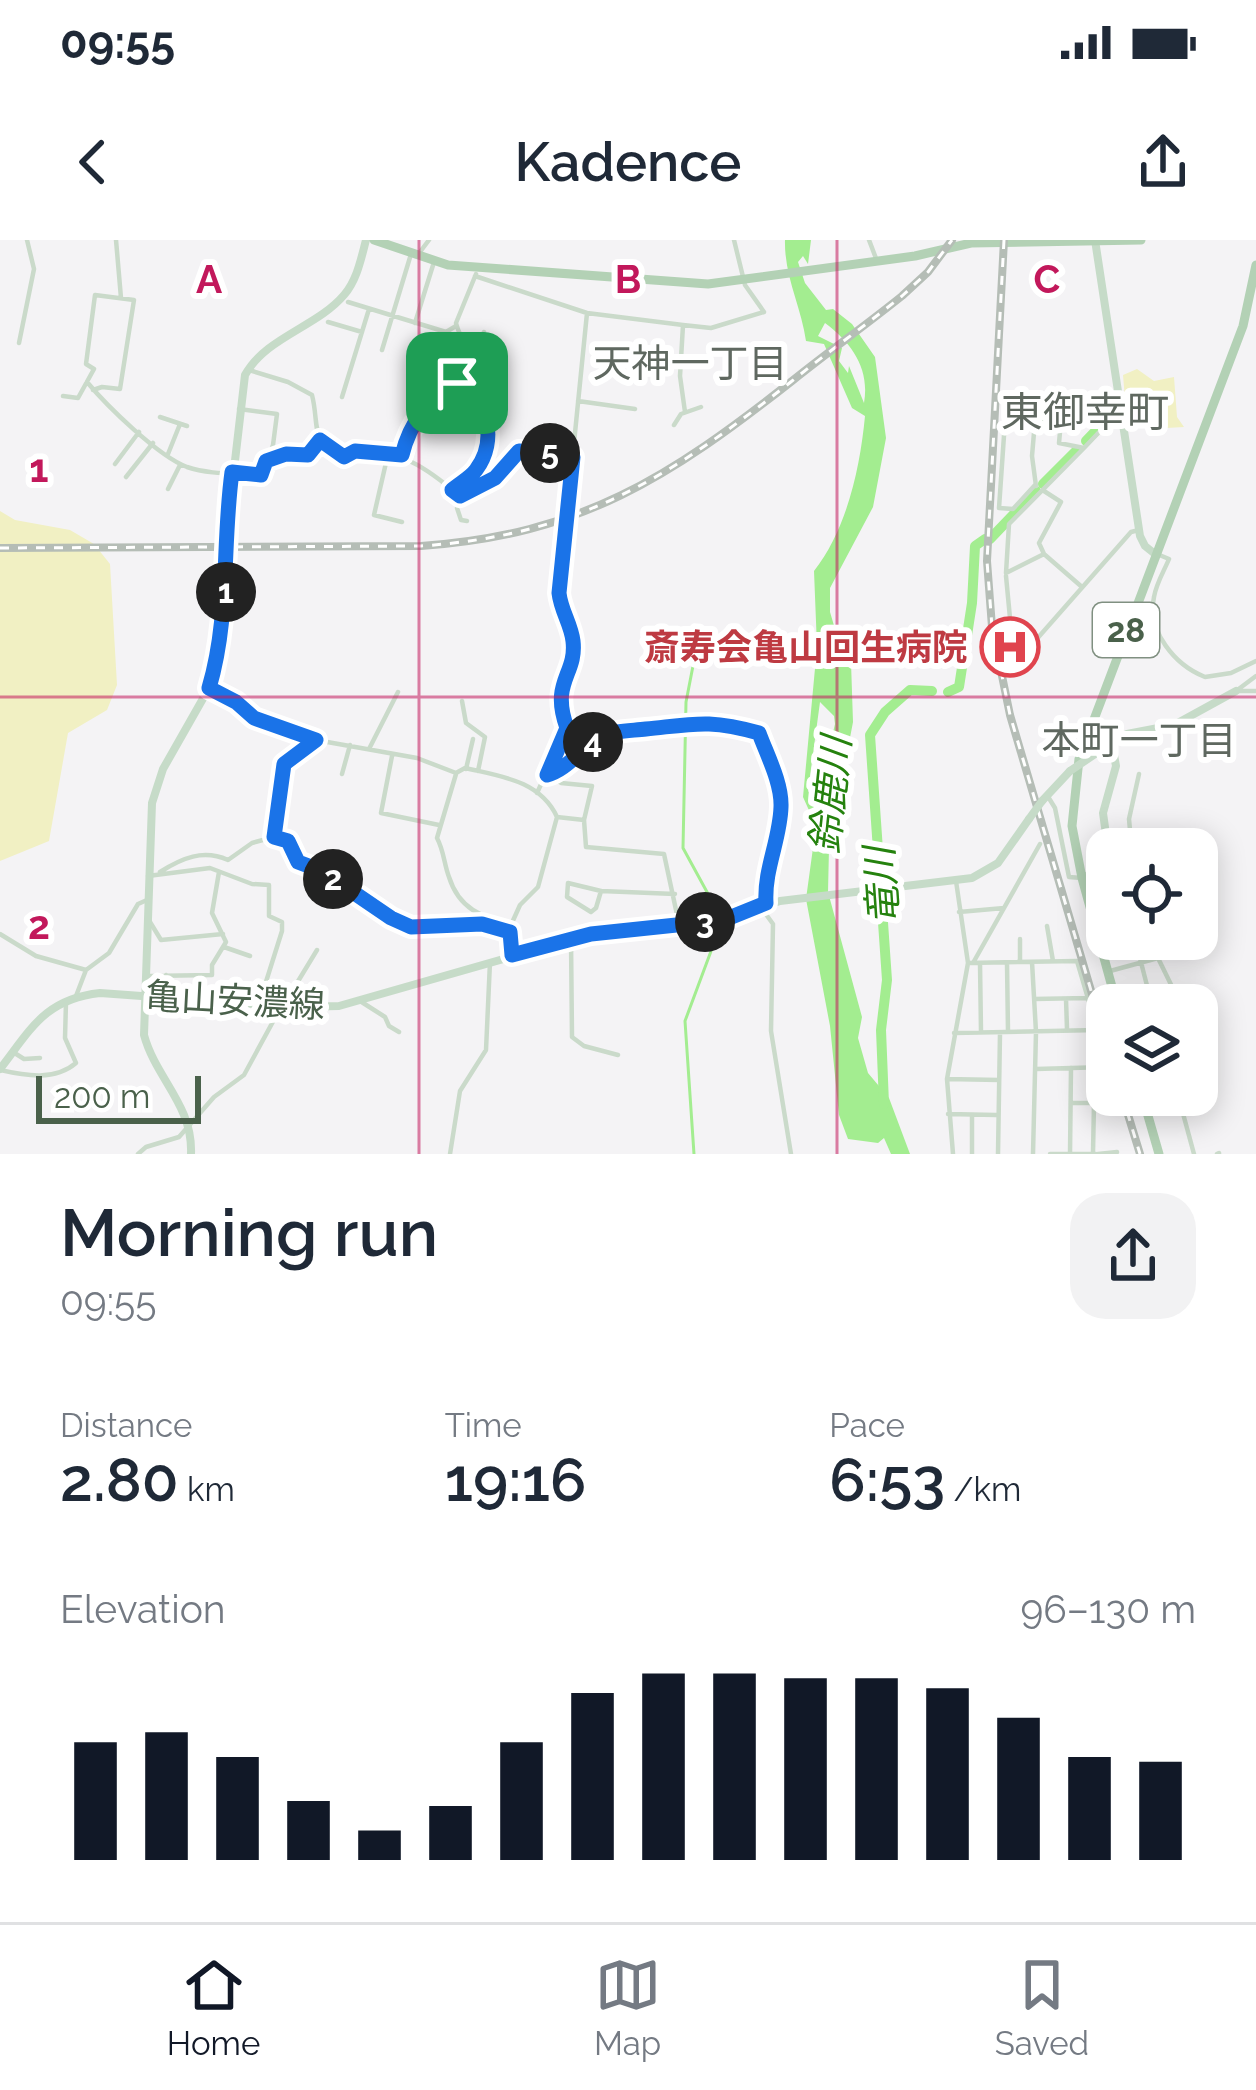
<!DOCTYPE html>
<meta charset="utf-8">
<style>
body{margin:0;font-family:Raleway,"Noto Sans JP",sans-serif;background:#f2f2f3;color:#1f2937;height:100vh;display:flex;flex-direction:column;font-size:45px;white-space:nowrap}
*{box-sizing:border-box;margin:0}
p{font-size:39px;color:#747a83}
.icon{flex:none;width:66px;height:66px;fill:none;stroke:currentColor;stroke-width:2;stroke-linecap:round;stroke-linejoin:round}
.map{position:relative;height:914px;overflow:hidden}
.side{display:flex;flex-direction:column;background:#fff;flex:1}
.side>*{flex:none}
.controls{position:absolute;left:1086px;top:588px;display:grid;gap:24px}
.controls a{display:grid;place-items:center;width:132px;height:132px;border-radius:24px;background:#fff;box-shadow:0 6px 30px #0003;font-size:60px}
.scale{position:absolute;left:36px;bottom:30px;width:165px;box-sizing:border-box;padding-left:12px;border:6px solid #4a614b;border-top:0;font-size:33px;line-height:42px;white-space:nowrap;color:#4a614b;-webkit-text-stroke:9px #fff;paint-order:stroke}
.pin{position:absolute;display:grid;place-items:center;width:102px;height:102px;color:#fff;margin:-51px;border-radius:24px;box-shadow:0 6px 18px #0006}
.km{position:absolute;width:60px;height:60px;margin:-30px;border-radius:50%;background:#222;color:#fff;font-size:33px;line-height:60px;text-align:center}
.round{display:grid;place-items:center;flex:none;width:126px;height:126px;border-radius:36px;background:#f2f2f3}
.headline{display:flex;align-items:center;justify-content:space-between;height:204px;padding:0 60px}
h1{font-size:66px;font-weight:600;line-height:90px}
.figures{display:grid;grid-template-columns:repeat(3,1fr);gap:18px;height:204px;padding:12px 60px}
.figures div{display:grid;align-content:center}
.figures b{font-size:60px;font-weight:600}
.figures small{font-size:33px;font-weight:400}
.figures p{font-size:33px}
.chart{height:336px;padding:24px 60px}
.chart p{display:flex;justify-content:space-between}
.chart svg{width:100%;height:216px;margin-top:12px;stroke:#111827;stroke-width:6}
.status{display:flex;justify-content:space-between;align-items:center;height:84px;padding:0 60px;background:#fff;direction:ltr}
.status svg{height:33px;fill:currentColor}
header{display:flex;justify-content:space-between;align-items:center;height:156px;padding:0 60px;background:#fff;font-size:54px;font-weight:600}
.menu{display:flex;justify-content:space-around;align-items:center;height:168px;border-top:3px solid #e0e1e3;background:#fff;font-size:33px;color:#747a83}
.menu a{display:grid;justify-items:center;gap:6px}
.menu .selected{color:#111827}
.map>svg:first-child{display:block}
.green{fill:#f1f0c3}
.water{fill:#a3ed90;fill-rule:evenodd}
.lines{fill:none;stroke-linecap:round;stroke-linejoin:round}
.stream{stroke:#a3ed90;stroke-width:3}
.river{stroke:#a3ed90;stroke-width:10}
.street{stroke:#cadaca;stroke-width:4.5}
.secondary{stroke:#c6dbc8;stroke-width:8}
.primary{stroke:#b3d1b5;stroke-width:9}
.rail-casing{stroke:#b5bdb6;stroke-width:8}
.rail{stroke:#fff;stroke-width:3;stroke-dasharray:9;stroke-linecap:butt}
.secondary-bridge{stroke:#c6dbc8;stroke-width:8}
.route-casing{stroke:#fff;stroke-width:24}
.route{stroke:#1a73e8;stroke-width:15}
.grid{fill:none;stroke:#c2185b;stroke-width:3;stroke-opacity:0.55}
.labels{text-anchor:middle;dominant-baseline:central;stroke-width:12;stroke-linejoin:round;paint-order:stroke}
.shield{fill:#fff;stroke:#809081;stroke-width:3}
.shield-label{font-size:33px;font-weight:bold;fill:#4a614b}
.health-label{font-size:36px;font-weight:bold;fill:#be3a42;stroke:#fff;text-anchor:end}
.street-label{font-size:36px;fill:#4a614b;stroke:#fff}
.neighbourhood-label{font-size:39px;fill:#5f6860;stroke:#fff}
.water-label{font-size:39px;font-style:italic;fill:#25820e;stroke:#fff}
.quarter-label{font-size:42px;fill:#5f6860;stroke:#fff}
.grid-label{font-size:39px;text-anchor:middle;font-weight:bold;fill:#c2185b;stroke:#fff;stroke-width:12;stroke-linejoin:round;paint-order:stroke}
</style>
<div class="status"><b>09:55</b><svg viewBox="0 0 49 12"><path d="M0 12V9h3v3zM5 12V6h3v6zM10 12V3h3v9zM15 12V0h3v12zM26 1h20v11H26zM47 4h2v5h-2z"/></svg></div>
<header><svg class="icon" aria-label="back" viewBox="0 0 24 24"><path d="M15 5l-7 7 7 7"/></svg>Kadence<svg class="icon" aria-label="share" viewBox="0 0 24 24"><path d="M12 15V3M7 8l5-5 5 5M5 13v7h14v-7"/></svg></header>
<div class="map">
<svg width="1256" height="914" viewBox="0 0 1256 914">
<rect width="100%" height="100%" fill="#f4f3f5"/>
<path class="green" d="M1137,129L1154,141L1174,137L1177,177L1184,187L1149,189L1146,158L1125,159L1123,135Z
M0,271L15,280L70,290L94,304L110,324L117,445L107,470L68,493L49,601L0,621Z"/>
<path class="water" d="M785,0H811L808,24L803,16L798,22L805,43L826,70L833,69L852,84L875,117L886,198L873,267L830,348V372L840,406L851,422L853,482L829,608L828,652L862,777L858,798L868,833L889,858L910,914H891L884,898L878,903L848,899L839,875L830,786L806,659L816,586L803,557L817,407L814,331C847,289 860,228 865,176L852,168L824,104L806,101C801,66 784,36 785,0ZM825,83C852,103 870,129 864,163L849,126L848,133L839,121L842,108L818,96ZM820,462L834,476L835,484L816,563L808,551Z"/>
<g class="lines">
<path class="stream" d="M698,400L686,462L683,608L719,674
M694,914L685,781L720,687"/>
<path class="river" d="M1086,201L1111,175L1117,160
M1043,244L1076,211
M990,299L1036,251
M948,452L959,447L972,363L975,306L985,299
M884,864L881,790L887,740L870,495L885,472L910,450L932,451"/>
<path class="street" d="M116,0L121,58
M869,0L877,21
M420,12L429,0
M475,36L587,73L683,85L711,88L764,72L745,45L734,0
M348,62L446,92L456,86
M328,82L362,92
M415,83L434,22
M683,85L680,136L685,172
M19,103L34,29L27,0
M382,110L411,14
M466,111L476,109L484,92
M249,130L288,142L312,155C320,186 308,204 347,217L355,211C404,212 423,225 460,256L495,238L519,211L573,217
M87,142C107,166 158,216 187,227C210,235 237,233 261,235L273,205L277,174L239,169
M63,156L78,158L94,129L86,124L95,55L134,60L120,149L102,147L93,150
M342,157L369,69
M578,161L635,169
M160,177L187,186
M1035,181L1032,216L1036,246
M674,185L681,174L701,167
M168,214L180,184
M388,214L374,275L402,282
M402,215C407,195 415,178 429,163C444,146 470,139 466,110C464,101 458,92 456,83L476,34
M268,220L286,215H307L320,200
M115,224L139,192
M126,237L153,203
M1035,245L1013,269L999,268L1005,181H1061L1059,203L1084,208L1121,169
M454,248C461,243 471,237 477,229C498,199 488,158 457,143
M168,249L180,225
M1044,251L1061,262L1039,303L1044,314
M460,256L457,268L461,280L467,281
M1157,314L1169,319C1164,331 1156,344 1154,357C1147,392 1175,425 1205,437L1231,433L1256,421
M1006,336L1010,378L1019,386L1021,405L1028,409L1131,292L1139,290
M1082,347L1044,314L1006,333L1009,284L1084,208
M209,448L236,462L254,478L316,500L417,518L456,533L465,528C499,536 540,540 557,577L538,647L520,665L511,685L512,713
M1236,451L1256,436
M1238,451H1256
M462,461L466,483L485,497L478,531
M316,501L284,524L274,597L288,601L298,622L322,631L391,678L411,687L482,684L510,692
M369,509L398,452
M392,516L381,573L439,585
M466,529L473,499
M342,534L350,505
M456,534L437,598C444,611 444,624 449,637C459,669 482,677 511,685
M1139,534L1129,579L1131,601L1139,602L1140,609
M549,536C568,524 582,507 602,497C616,489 632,491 648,489C695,484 712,480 759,493C767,515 782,543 781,567C780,600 764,629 766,663
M552,537L561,543L592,546L584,580
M537,553L567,488C551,444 577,435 573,401C571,384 560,371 559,353L587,73
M1047,555L1055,568L1069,637L1082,638
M557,577L584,580L586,607L664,614L679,684
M160,632C182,618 203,609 228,620L252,603L274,597
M148,636L210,628L252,644L269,645V676L282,682V691L259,764
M601,651L596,668L591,672L567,657L568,643L601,651L675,654
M760,666L773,684L771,791L791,914
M1091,670L1107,665
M959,672L1004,668
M150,682L161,700L223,694
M1047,686L1053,721
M0,694L36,716L86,730
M571,699L572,797L584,806L618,815
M1020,699V722
M1135,699L1152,765
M224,707L250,716
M1032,722L1036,792L1033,914
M968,723L1077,721L1107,823
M973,723L1040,604
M980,723L981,792
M1007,723L1008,792
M1110,731L1158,718L1181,765
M149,736L212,735V725L226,702L212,673L219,632
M76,756L86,730L109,713L138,664L147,660
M160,757L166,735
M1034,759L1087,758
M1066,759L1067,789
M360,761L385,777L389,786L399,792
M283,766L317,710
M954,793L1097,790
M13,812L24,819L40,818
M1036,829L1107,827
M0,830C26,836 55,841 76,823L65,798L66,762
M947,839L999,840
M1178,855L1194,914
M1073,863H1119L1117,855
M1150,867L1179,860
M948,874L996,875
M1093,913L1094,863
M138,914L146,907L179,897L214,857L244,835L282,765
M450,914L460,851L486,810L490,722
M953,914L947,839L968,723L956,641
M972,914V875
M998,914L1000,793
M1050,914H1096
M1070,914L1071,828
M1098,914L1117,912
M1217,914L1219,913"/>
<path class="secondary" d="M1095,0L1140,296L1145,306L1155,314
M226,298L245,135C266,97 317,87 344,55C357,40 361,19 366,0
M1101,510L1127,494L1174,485L1236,451
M1042,561L1070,531
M1108,609L1103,573L1116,526L1112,504
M1082,638L1107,627
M0,829C31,789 45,759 100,753L296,767L339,766L591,694L724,680L780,661L972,638L998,623L1029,579
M191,914C193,865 156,839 144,795L152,563L163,529L209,448L224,380L226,343"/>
<path class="primary" d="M374,0L448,25L708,44L915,16L971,3L1141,0
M1117,765L1082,638L1072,586L1079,519L1243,86L1256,25
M1142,855L1159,914"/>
<g class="rail-casing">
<path id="rail" d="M1004,0L987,321L992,387L1010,475L1107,805
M0,308L421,306C581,295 670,237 792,141C828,112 866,85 902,56L928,32L952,0
M1122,855L1140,914"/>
</g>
<use href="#rail" class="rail"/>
<path class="secondary-bridge" d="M226,298V343
M1070,531L1101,510
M1029,579L1042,561"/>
</g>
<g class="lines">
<g class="route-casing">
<path id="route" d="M457,143C488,158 498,201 476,230C470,238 460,243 452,250L460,256L495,238L519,211L573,217L559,353C561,371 571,384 573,401C577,435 550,441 567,488L547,535C568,529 580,509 600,498C614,490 630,491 646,489C695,484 709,479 759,493C767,515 782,543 781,567C780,600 764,629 766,663L724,680L591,694L512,715L510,692L482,684L411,687L391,678L322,631L298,622L288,601L274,597L284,524L316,500L254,478L236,462L209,448C230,377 222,305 232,232L261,235L266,221L286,214L308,215L320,200L344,217L355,211L402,215C410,183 427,159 457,143Z"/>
</g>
<use href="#route" class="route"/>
</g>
<path class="grid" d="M419,0V914M837,0V914M0,457H1256"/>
<defs>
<g id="hospital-ring" transform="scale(3)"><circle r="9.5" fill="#fff" stroke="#e0444e" stroke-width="1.5"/><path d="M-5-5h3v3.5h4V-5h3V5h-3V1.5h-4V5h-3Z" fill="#e0444e"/></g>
</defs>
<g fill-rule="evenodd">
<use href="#hospital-ring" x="1010" y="407"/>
</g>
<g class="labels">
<rect class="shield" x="1093" y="363" width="66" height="54" rx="9"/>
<g class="shield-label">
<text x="1126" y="390">28</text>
</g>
<g class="health-label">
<text x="968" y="407">斎寿会亀山回生病院</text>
</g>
<g class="street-label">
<text transform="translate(235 760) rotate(3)">亀山安濃線</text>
</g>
<g class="neighbourhood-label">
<text x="690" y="123">天神一丁目</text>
<text x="1139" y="500">本町一丁目</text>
</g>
<g class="water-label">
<text transform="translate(830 555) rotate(-84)">鈴鹿川</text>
<text transform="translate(881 646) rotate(-94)">竜川</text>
</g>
<g class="quarter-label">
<text x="1085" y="172">東御幸町</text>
</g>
</g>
<g class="grid-label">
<text x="209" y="53">A</text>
<text x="628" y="53">B</text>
<text x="1047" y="53">C</text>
<text x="39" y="242">1</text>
<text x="39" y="699">2</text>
</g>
</svg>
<div class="controls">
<a><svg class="icon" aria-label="locate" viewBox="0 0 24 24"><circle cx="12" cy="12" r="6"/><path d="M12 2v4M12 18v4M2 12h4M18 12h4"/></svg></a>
<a><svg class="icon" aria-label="layers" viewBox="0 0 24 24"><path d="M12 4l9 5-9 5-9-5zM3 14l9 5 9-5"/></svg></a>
</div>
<div class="scale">200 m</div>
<div class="pin" style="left:457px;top:143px;background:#1e9e55"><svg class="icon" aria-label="arrive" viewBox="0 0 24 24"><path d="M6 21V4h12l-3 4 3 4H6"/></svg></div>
<b class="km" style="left:226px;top:352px">1</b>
<b class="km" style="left:333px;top:639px">2</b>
<b class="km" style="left:705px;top:682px">3</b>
<b class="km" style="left:593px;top:502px">4</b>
<b class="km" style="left:550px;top:213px">5</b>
</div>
<section class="side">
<div class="headline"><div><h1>Morning run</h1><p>09:55</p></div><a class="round"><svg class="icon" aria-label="share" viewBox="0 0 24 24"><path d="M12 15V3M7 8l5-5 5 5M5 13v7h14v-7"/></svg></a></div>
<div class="figures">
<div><p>Distance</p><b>2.80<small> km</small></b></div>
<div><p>Time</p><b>19:16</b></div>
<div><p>Pace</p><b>6:53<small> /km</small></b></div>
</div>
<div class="chart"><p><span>Elevation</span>96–130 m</p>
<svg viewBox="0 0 160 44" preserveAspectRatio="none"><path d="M5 44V20M15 44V18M25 44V23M35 44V32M45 44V38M55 44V33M65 44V20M75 44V10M85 44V6M95 44V6M105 44V7M115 44V7M125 44V9M135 44V15M145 44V23M155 44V24"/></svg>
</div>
</section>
<nav class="menu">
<a class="selected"><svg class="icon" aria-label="home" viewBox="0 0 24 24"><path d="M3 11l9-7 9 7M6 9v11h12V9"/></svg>Home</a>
<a><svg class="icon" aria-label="map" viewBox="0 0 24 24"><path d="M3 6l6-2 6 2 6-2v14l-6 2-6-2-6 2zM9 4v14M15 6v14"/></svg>Map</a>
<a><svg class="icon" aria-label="saved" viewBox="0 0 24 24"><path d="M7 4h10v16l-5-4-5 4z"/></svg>Saved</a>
</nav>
